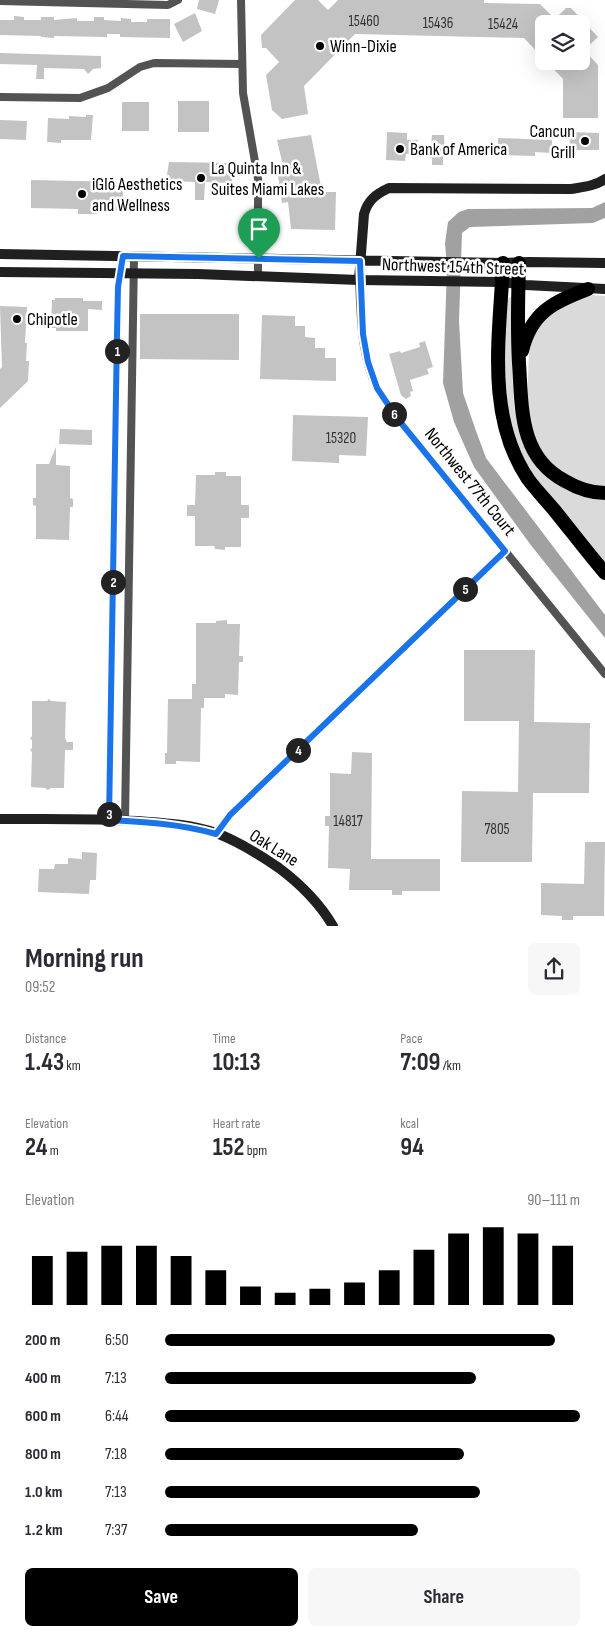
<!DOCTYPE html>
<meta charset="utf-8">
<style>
body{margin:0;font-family:"Sofia Sans Condensed",sans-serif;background:#f7f7f7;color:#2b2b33;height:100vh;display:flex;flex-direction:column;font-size:19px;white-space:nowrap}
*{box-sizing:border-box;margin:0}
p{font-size:16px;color:#7c7c81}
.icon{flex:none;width:28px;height:28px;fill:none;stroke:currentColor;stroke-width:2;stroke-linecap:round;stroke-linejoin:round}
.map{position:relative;height:926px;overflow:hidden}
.details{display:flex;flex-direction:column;background:#fff;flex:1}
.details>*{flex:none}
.tools{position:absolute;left:535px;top:15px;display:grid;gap:10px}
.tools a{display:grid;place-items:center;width:55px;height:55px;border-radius:8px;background:#fff;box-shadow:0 5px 20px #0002;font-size:25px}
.pin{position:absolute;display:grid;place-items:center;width:42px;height:42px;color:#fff;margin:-51px -21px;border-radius:50% 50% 50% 0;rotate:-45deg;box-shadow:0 0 5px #0007}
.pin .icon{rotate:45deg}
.km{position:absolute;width:25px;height:25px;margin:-12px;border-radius:50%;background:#222;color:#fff;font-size:14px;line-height:25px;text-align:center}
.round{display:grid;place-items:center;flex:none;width:52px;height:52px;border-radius:8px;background:#f7f7f7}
.summary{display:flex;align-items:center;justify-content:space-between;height:85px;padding:0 25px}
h1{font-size:28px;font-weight:700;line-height:38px}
.metrics{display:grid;grid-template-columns:repeat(3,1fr);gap:8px;height:85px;padding:5px 25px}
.metrics div{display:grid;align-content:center}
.metrics b{font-size:25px;font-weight:700}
.metrics small{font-size:14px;font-weight:400}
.metrics p{font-size:14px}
.chart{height:140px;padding:10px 25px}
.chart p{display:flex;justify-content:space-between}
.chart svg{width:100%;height:90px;margin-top:5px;stroke:#000;stroke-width:6}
.cta{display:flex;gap:10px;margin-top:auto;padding:10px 25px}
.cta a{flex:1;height:58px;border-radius:8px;background:#000;color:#fff;font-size:20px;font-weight:700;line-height:58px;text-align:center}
.cta a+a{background:#f7f7f7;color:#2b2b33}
ul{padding:0 25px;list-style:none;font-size:16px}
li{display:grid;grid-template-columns:80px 60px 1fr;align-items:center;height:38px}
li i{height:12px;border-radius:6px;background:#000}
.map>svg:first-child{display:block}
.green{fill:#dadada}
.water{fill:#a1a1a1}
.building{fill:#c3c3c3}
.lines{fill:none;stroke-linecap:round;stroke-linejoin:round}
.street{stroke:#535353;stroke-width:8}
.secondary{stroke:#202020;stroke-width:10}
.highway{stroke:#000;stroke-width:14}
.route-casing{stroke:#fff;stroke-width:10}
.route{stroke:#1a73e8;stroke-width:6}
.poi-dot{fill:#000;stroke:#fff;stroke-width:2}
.labels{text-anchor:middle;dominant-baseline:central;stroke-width:5;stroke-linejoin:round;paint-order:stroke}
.number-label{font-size:15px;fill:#313131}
.poi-label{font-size:18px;fill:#000;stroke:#fff;text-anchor:start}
.street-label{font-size:18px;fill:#000;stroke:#fff}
</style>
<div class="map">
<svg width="605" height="926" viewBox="0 0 605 926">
<rect width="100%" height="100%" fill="#fff"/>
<path class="green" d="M592,295L605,296V487L584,484L561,474L536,445L527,411L529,348L541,321L568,299Z
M511,297L512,298L513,302L512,372L514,407L518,423L536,461L605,497V564L534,477L521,454L511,429L503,368L507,299Z"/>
<path class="water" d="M605,202V218L593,223L470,227L462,233L459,321L463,393L476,431L486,458L605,615V638L530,544L474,467L454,422L443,383L447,268L445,243L448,222L459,212L468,209L592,208Z"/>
<path class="building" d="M199,0H219L215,14L197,9Z
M295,0H318L328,10L338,0H484V3L540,4L555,19L566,8H571L598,37L584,50L598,65V118H563V79L546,61H581V24H544V59L524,38L355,34L304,86L308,114L282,119L272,110L266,75L279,62L266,48H262L261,35Z
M195,13L202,31L183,42L174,24Z
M14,16L24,17V20H41V17H54V20L77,18V21H94V17H104V20L121,21V18L131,19V22H147V19H170V38L120,37V34H107V37L54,36V38L41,37V36L0,35V20H14Z
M0,53L101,56V68L93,69L88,74L84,69L44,68V79H36L37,65L0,64Z
M178,101H209V132H178Z
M122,102H149V131H122Z
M86,115H93L91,140H61V143L47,142L48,118L69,119V116L86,117Z
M0,120L27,121L26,140L0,139Z
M387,132L407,133V140H418V154H406L405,161L386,160Z
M570,132L599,133V150H570Z
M311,135L322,192H336L335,230L291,229L288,202L282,203L277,168L283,166L277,140Z
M432,135H444L445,157H443V165H432V158H430Z
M498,138L552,140V153L535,152V156L498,155Z
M169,162L232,163V183L205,182L204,200H195V182L169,181V175H167Z
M31,180L123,182V210H97V214H78V209L31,208Z
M55,298H83V301H102V310L88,309V331H56V328H51L52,300H55Z
M0,306L27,307L25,343H27L26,361H29L28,381L0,408V369L2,367Z
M140,314H239V360L140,359Z
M262,315L295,316V326H305V337L315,338V348H325V358H336V381L260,379Z
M425,341L433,367L427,369L429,374L410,380L413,391L410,392L411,396L406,399L401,395L389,354L400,351L401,353L420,347L419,343Z
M293,415L368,417L366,456L339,455V463L292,461Z
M60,429L92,430V445L59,444Z
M56,447V465L70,466V498L73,499V507H70L69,540L36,539V506L33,505V498H36V464H49Z
M215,472H226V476H241V505H249V518H241V547H225V550L215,549L214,546H195V516H187V505H195L196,475H215Z
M227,620V624H240L239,656H243V662H239L238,695L225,694V698H204V708H201L200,762L176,761V764H165V753H167L168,699H192V684H196V623H216V621Z
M464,650H535L534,722L590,723L589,793H533L532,862H461L462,791L518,792L519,721H464Z
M49,699L51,701L66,702L65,738L67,742H73V750H65L64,788H51L48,790L45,788L31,787L32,752L30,750L32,748V740L30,739L32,736V701H47Z
M352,752L372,753L371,859H440V891H402V895H392V890H349L350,869L328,868L329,826H325V816H330V773L351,774Z
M585,842H605L604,916H573V920H562V916L541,915V883L584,884Z
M82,852L97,853L96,880H90L89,894L38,892L39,869H54L55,864H68V858L82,859Z"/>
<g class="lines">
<path class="street" d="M241,0L243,93L258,179V276
M0,1L168,5L178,0
M0,97L80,98L108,88L140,67L154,63L242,64
M359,280C361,316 360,355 377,388C383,398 390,408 397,418L605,674
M109,819L118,287L123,255
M125,820L134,256
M216,834L230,815L505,551"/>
<path class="secondary" d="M0,254L503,263L529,262L605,263
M0,272L198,274L359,280L502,282L525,285L605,289
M359,280L364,214C368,200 376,194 389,188L571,189C583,187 595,186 605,179
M0,819C46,819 91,818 137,821C163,823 190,824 216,833C238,841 260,855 279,868C299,883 320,904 333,926"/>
<path class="highway" d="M503,263C500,335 485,415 528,479C536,490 546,500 555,511C572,532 588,553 605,573
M519,263C518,296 517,329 519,363C522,408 519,457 565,481C577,488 591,493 605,493
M522,351C531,312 554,302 588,289"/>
</g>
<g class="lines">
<g class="route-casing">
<path id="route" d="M123,256L360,261L363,334L368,362L377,388L397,418L505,551L230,815L216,834C181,824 146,822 109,820L117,334L118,287Z"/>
</g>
<use href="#route" class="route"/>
</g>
<g class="poi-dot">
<circle cx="320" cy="46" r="5"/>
<circle cx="585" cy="141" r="5"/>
<circle cx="400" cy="149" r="5"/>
<circle cx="201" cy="178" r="5"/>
<circle cx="82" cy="194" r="5"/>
<circle cx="17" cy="319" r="5"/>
</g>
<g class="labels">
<g class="number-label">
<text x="364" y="21">15460</text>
<text x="438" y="23">15436</text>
<text x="503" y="24">15424</text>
<text x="341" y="438">15320</text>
<text x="348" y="821">14817</text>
<text x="497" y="829">7805</text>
</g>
<g class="poi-label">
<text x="330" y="46">Winn-Dixie</text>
<text x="575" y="131" text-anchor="end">Cancun<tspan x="575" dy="21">Grill</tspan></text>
<text x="410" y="149">Bank of America</text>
<text x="211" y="168">La Quinta Inn &amp;<tspan x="211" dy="21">Suites Miami Lakes</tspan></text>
<text x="92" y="184">iGlō Aesthetics<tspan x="92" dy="21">and Wellness</tspan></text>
<text x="27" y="319">Chipotle</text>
</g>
<g class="street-label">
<text transform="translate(453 267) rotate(2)">Northwest 154th Street</text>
<text transform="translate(470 482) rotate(51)">Northwest 77th Court</text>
<text transform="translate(274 848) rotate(32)">Oak Lane</text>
</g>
</g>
</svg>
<div class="tools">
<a><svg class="icon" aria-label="layers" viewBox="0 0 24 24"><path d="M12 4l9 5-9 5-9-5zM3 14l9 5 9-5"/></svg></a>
</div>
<div class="pin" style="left:259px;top:259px;background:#1e9e55"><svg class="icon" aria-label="arrive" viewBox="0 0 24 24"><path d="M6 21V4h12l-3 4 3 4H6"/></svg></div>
<b class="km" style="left:117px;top:351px">1</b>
<b class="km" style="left:113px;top:582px">2</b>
<b class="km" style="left:109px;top:814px">3</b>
<b class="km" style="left:298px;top:750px">4</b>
<b class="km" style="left:465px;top:589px">5</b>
<b class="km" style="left:394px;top:414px">6</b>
</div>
<section class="details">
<div class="summary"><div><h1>Morning run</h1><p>09:52</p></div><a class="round"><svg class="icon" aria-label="share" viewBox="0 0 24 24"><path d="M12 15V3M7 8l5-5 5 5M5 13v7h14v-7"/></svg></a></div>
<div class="metrics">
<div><p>Distance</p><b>1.43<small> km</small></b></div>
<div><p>Time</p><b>10:13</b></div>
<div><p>Pace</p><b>7:09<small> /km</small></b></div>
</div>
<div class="metrics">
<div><p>Elevation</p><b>24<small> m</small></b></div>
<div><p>Heart rate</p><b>152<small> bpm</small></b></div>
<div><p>kcal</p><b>94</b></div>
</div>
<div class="chart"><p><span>Elevation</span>90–111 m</p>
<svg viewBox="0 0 160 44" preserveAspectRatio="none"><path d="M5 44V20M15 44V18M25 44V15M35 44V15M45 44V20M55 44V27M65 44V35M75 44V38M85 44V36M95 44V33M105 44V27M115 44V17M125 44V9M135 44V6M145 44V9M155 44V15"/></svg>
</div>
<ul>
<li><b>200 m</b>6:50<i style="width:94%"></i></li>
<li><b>400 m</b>7:13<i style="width:75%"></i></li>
<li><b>600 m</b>6:44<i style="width:100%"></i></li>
<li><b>800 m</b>7:18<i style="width:72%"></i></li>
<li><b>1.0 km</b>7:13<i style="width:76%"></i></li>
<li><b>1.2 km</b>7:37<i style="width:61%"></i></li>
</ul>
<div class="cta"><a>Save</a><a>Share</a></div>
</section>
